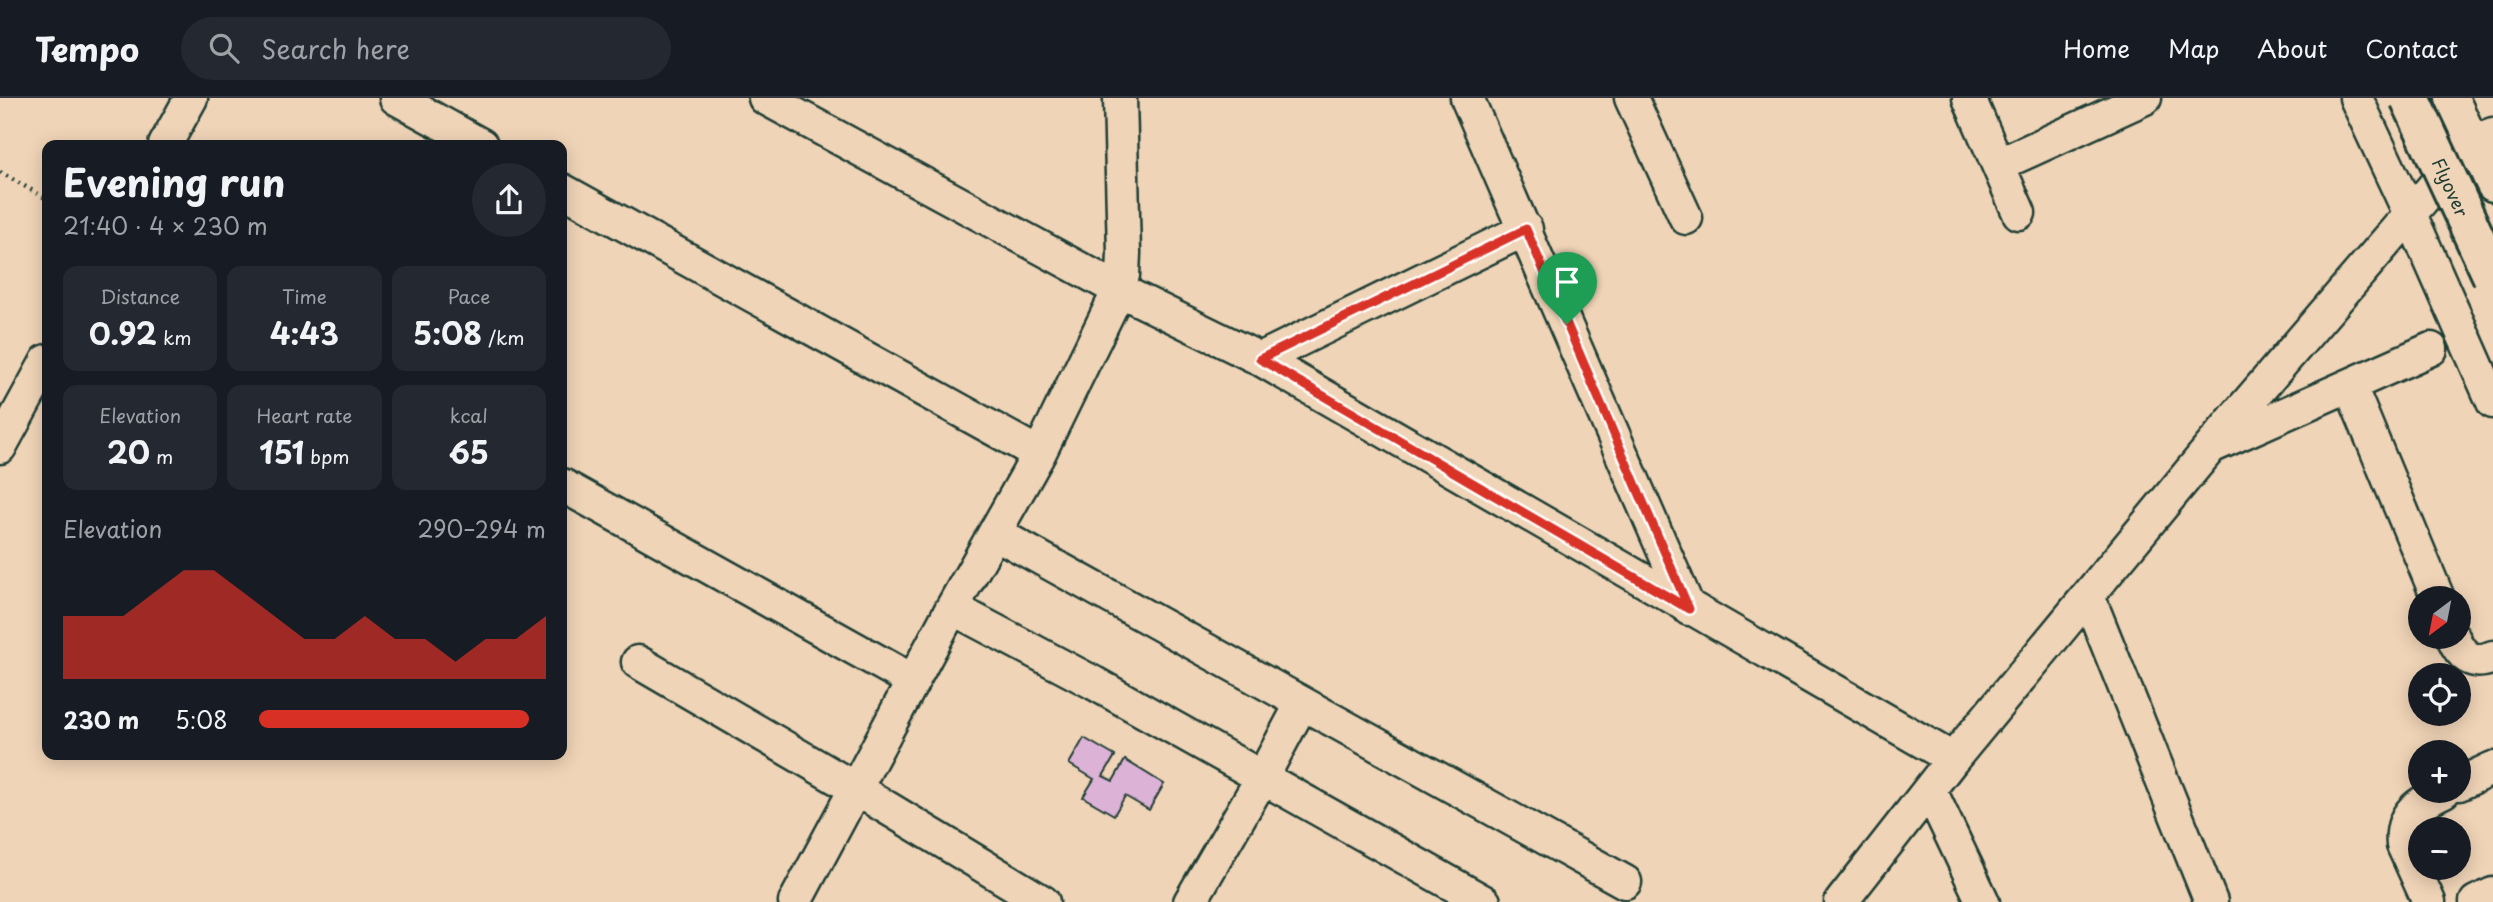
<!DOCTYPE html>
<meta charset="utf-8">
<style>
body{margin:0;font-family:"Playpen Sans",sans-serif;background:#242831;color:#f1f3f6;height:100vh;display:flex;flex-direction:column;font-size:26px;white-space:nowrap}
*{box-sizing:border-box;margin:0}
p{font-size:23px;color:#9ea1a6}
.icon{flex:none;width:38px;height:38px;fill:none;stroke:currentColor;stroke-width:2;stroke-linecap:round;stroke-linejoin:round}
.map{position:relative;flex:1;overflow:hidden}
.side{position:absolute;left:42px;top:42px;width:525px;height:620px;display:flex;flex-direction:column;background:#171b24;border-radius:14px;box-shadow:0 4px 18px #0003}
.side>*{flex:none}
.needle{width:46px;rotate:212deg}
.buttons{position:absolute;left:2408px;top:488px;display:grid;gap:14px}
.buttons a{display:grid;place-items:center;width:63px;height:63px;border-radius:50%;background:#171b24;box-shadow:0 4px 18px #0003;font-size:35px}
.pin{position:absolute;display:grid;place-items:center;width:60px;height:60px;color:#fff;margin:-72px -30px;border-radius:50% 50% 50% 0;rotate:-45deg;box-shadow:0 0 7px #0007}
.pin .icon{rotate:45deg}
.round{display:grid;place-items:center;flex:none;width:74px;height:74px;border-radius:37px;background:#242831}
.headline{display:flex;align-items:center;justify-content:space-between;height:119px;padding:0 21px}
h1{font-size:38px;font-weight:700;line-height:52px}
.metrics{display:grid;grid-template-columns:repeat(3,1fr);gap:10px;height:119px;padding:7px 21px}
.metrics div{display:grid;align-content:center;border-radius:14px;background:#242831;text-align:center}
.metrics b{font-size:30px;font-weight:700}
.metrics small{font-size:19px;font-weight:400}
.metrics p{font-size:19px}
.chart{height:196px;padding:14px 21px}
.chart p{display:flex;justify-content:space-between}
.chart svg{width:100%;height:126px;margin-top:7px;fill:#d93025;opacity:.7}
ul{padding:0 21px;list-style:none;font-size:23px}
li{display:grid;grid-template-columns:112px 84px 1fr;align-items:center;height:52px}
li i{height:18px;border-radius:9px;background:#d93025}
header{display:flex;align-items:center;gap:42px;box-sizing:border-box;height:98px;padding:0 35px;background:#171b24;border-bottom:2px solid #363941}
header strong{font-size:33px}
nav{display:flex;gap:38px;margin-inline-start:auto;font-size:24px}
.search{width:490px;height:63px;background:#242831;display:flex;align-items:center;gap:18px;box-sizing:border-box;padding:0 24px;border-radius:38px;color:#9ea1a6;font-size:26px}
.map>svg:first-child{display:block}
.building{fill:#ddb2d7;stroke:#1f3d34;stroke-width:2}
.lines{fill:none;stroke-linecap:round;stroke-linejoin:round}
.minor-casing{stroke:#1f3d34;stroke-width:37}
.path{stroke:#1f3d34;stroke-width:4.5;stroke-dasharray:2 5;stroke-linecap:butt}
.minor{stroke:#f0d4b7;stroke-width:32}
.secondary-bridge-casing{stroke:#1f3d34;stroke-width:44;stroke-linecap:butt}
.secondary-bridge{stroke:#f0d4b7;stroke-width:38}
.route-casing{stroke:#fff;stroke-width:14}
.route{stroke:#d93025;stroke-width:9}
.labels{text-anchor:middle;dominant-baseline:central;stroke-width:6;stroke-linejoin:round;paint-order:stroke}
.street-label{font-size:18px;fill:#1f3d34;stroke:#f0d4b7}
</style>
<header>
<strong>Tempo</strong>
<div class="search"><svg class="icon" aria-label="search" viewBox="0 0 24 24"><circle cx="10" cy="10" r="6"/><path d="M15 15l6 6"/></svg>Search here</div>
<nav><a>Home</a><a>Map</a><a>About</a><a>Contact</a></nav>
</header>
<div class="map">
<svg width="2493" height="804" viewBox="0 0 2493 804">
<rect width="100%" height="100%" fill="#f0d4b7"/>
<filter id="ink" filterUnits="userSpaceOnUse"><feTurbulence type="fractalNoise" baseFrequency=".0143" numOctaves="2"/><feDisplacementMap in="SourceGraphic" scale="14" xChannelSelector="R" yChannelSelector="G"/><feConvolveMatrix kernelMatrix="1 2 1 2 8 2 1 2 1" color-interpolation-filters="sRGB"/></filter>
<g filter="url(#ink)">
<path class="building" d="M1084,640L1115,658L1103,678L1113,683L1125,662L1164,686L1149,712L1125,698L1114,717L1083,699L1094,681L1069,666Z"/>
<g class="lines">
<g class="minor-casing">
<path id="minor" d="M396,0L481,47
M765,0L1119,192L1260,261L1953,661
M1467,0L1689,511
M1631,0L1686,120
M1969,0L2019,115
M2356,0L2410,116L2493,304
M2452,0L2493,87
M165,47L191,0
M1998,67L2145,0
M562,92L1039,356
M1260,261L1526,131
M2350,288L2438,500
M2215,347L2431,251
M0,349L47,263
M562,387L913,583
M995,435L1625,784
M2088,498L2211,804
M952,510L1094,585L1484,804
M2453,539C2461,558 2472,568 2493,559
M638,564L856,691L1043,804
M2459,686L2493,670
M1930,692L1983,804
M795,804L952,510L1039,356L1119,192L1123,177L1124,155L1120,0
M1190,804L1262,680L1302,605
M1841,804L1953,661L2233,322L2472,44L2493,36
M2429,804L2403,747C2400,715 2419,705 2444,693
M2476,804L2493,796"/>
</g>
<path class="path" d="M0,74L47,101"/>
<use href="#minor" class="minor"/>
<g class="secondary-bridge-casing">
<g id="secondary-bridge">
<path id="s1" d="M2410,0L2493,179"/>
</g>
</g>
<use href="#secondary-bridge" class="secondary-bridge"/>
</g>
</g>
<g class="lines" filter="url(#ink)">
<g class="route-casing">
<path id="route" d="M1526,131L1689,511L1260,261Z"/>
</g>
<use href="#route" class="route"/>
</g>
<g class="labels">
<g class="street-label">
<text stroke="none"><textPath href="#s1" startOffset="98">Flyover</textPath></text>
</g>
</g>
</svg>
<div class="buttons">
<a><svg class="needle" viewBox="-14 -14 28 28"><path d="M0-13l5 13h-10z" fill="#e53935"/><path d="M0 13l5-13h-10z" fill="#9ea1a6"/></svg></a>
<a><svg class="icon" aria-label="locate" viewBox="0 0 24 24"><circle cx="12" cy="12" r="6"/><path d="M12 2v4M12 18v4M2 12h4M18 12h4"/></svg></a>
<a>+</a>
<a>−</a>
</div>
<div class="pin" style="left:1567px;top:226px;background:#1e9e55"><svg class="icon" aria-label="arrive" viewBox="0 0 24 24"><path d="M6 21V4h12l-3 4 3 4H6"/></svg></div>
<section class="side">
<div class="headline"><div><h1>Evening run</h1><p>21:40 · 4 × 230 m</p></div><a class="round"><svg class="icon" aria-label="share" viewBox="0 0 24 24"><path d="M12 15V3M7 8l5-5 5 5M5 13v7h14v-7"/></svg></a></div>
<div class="metrics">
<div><p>Distance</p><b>0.92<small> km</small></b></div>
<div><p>Time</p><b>4:43</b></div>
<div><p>Pace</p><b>5:08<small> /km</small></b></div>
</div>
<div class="metrics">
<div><p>Elevation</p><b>20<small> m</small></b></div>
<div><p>Heart rate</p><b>151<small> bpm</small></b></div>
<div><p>kcal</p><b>65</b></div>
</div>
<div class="chart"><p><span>Elevation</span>290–294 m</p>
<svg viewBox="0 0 160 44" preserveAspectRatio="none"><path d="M0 44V22L10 22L20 22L30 14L40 6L50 6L60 14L70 22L80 30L90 30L100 22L110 30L120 30L130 38L140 30L150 30L160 22V44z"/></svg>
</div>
<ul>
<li><b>230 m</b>5:08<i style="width:94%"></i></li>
</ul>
</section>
</div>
